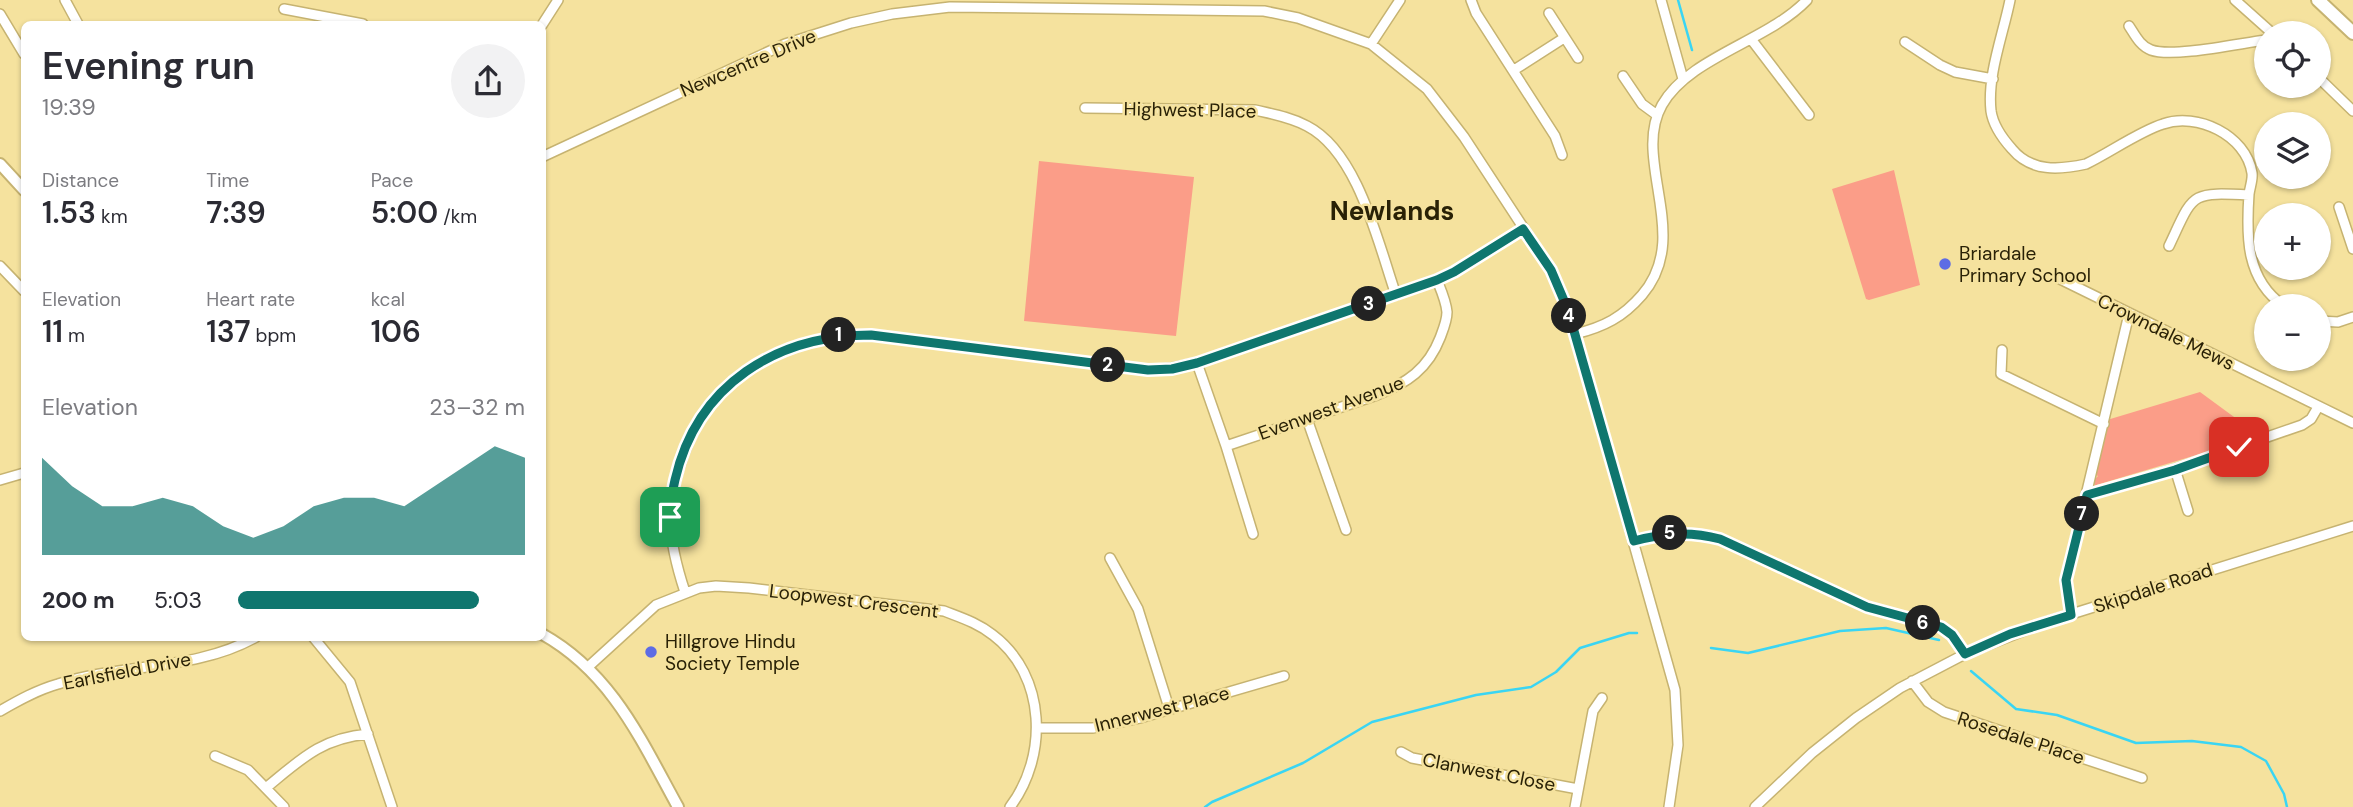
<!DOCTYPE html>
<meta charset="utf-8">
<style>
body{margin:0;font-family:"DM Sans",sans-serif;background:#f2f2f3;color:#2b2b33;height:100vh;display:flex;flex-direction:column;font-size:26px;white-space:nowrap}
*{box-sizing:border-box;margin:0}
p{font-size:23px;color:#7c7c81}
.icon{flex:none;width:38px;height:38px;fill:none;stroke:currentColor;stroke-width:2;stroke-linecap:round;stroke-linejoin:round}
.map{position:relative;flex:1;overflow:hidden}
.drawer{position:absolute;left:21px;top:21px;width:525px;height:620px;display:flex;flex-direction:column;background:#fff;border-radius:10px;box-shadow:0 2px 5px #0004}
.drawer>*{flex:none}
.fabs{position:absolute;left:2254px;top:21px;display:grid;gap:14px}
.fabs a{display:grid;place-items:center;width:77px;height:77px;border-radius:50%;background:#fff;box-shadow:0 2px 5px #0004;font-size:35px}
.pin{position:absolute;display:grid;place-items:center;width:60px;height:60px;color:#fff;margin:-30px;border-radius:14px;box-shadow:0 4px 10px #0006}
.km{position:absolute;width:35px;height:35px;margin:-18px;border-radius:50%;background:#222;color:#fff;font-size:19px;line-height:35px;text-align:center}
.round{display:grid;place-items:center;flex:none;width:74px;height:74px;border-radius:37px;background:#f2f2f3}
.headline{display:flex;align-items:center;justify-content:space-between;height:119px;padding:0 21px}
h1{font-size:38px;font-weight:600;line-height:52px}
.stats{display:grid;grid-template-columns:repeat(3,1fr);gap:10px;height:119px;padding:7px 21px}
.stats div{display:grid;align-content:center}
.stats b{font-size:30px;font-weight:600}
.stats small{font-size:19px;font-weight:400}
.stats p{font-size:19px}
.chart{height:196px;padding:14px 21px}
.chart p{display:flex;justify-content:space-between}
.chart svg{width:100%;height:126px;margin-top:7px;fill:#0f766e;opacity:.7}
ul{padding:0 21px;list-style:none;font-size:23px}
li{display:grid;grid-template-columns:112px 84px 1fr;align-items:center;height:52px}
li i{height:18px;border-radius:9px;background:#0f766e}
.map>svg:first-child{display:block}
.green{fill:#fb9d88}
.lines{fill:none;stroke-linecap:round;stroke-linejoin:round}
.stream{stroke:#3ad5f3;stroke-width:2.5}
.minor-casing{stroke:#c6b371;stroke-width:12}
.tertiary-casing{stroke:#c6b371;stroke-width:14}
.secondary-casing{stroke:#c6b371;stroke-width:16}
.minor{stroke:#fff;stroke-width:9}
.tertiary{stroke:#fff;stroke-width:10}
.secondary{stroke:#fff;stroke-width:12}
.route-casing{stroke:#fff;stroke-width:14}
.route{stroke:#0f766e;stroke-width:9}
.poi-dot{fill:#5d6ce4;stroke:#f5e29e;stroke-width:2.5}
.labels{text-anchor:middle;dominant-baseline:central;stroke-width:5;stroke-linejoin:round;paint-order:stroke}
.street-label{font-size:19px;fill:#292106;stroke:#f5e29e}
.poi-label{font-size:19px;fill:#292106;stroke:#f5e29e;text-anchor:start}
.district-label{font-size:26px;font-weight:bold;fill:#292106;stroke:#f5e29e}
</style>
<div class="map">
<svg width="2353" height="807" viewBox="0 0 2353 807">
<rect width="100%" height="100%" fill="#f5e29e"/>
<path class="green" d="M1039,161L1194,177L1176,336L1024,321Z
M1894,170L1920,285L1869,300L1866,299L1832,189Z
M2200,392L2260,436L2093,486L2095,484L2093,481L2098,476L2092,473L2107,420Z"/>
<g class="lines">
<path class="stream" d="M1678,0L1692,50
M1711,648L1748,653L1840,631L1886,628L1939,640
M1971,671L2016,709L2057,715L2136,743L2192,741L2241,747L2266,761L2284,794L2287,807
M1205,807L1212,802L1303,763L1372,722L1476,695L1531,687L1556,672L1580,648L1629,633H1637"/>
<g class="minor-casing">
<path id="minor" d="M65,0L78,24
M1471,0L1476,13L1555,136L1562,155
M1661,0L1683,79
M2010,0C2003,35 1987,75 1991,111C1993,125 2003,139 2012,149C2031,172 2059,170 2086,164C2109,153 2140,131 2163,124C2197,112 2246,135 2252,173C2253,179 2250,187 2249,194C2246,237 2246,280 2284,306
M2235,0L2272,33
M284,9L363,24
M1549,13L1578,58
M0,14L24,54
M542,25L558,0
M2129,26C2135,35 2140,46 2151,50C2173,58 2241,43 2266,40
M1751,39L1809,115
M1905,42L1940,65L1955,72L1993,79
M1371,44L1400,0
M1514,70L1564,38
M1623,76L1642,104L1657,115
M2319,78L2353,111
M1085,108L1255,110C1272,114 1290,117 1307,126C1358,152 1378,243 1396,295
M542,157L785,44L851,23L892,14L950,7L1264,11L1298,18L1371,44L1427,89L1464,137L1551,270L1568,310L1675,690L1678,745L1669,807
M2339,207L2353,249
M2169,246C2194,193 2189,192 2249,195
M0,266L24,291
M2056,277L2353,423
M2319,321L2338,322L2353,317
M1575,334C1604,327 1623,317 1642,295C1693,236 1631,160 1662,105C1689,57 1768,41 1807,0
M2002,350L2001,374L2104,424
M1197,363L1226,446L1253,534
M1307,419L1346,530
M1226,446L1377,395C1407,383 1428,369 1440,338C1443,330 1447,321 1447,312C1446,301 1441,290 1437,280
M2175,469L2188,511
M0,480L24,473
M2087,495L2175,469L2302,425L2311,419L2318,407
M1634,541C1664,533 1690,531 1720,539L1867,607L1941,627L1952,635L1965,654
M1110,558L1138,609L1169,708
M685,592C677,568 671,544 670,519C670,497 676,476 683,456C712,373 786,335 871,335L1148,370L1172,368L1197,363L1437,280L1454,272L1523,229
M2071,615L2067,586V575L2129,314
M313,637L350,682L392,807
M588,667L656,605L699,588L716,586L749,588L944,611C962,618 978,623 993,635C1047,676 1048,757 1010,807
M1912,681L1928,702L1944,712L2142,778
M0,711C19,700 37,690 58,684C122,663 196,671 256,637
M1038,728H1093L1140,718L1284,676
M1401,752L1412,758L1578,789
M215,756L248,770L284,807
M267,787C301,759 322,738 368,734
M1575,807L1593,711L1602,698
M1755,807L1812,753L1856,718L1900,688L1965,654L2046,622L2353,526"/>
</g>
<g class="tertiary-casing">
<path id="tertiary" d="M0,164L24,190
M542,634C612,673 641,740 678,807"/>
</g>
<g class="secondary-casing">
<path id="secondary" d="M2318,0L2353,33"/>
</g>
<use href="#minor" class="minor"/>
<use href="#tertiary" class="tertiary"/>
<use href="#secondary" class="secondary"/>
</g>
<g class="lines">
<g class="route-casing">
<path id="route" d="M670,517C671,505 672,492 675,480C697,384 777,335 871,335L1148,370L1172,369L1197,363L1437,280L1454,272L1523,229L1551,270L1568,310L1634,541C1664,533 1690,531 1720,539L1867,607L1941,627L1952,635L1965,654L2010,634L2071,615L2066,580L2087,495L2175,470L2239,447"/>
</g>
<use href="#route" class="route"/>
</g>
<g class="poi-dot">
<circle cx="1945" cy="264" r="7"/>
<circle cx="651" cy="652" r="7"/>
</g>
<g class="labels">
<g class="street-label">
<text transform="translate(748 63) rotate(-23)">Newcentre Drive</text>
<text transform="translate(1190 110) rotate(1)">Highwest Place</text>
<text transform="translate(2166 332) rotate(26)">Crowndale Mews</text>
<text transform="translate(1331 408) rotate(-20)">Evenwest Avenue</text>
<text transform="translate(2153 588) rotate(-18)">Skipdale Road</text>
<text transform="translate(854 601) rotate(7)">Loopwest Crescent</text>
<text transform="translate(127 671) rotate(-11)">Earlsfield Drive</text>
<text transform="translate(1162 709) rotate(-14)">Innerwest Place</text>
<text transform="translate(2021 738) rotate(18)">Rosedale Place</text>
<text transform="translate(1489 772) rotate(11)">Clanwest Close</text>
</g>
<g class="poi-label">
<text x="1959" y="253">Briardale<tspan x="1959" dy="22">Primary School</tspan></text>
<text x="665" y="641">Hillgrove Hindu<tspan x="665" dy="22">Society Temple</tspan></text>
</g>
<g class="district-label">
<text x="1392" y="211">Newlands</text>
</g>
</g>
</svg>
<div class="fabs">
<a><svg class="icon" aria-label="locate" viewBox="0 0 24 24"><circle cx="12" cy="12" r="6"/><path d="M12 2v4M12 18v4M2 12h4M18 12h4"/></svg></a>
<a><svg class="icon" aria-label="layers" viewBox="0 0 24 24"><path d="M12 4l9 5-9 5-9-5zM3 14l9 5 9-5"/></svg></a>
<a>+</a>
<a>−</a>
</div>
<div class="pin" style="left:670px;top:517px;background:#1e9e55"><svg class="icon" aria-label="arrive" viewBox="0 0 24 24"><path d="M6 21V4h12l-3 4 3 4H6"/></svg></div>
<div class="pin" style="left:2239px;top:447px;background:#d93025"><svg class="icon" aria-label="check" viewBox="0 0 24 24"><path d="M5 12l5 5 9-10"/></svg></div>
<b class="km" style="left:839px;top:335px">1</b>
<b class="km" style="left:1108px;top:365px">2</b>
<b class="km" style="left:1369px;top:304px">3</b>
<b class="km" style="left:1569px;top:316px">4</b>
<b class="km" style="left:1670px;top:533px">5</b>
<b class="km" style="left:1923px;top:623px">6</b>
<b class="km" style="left:2082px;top:514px">7</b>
<section class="drawer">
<div class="headline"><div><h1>Evening run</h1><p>19:39</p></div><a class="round"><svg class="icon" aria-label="share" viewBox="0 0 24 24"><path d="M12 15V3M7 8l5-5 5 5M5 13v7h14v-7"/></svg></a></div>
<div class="stats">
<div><p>Distance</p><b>1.53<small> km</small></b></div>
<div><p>Time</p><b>7:39</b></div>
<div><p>Pace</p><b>5:00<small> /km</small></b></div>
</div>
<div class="stats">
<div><p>Elevation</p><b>11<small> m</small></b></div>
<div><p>Heart rate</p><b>137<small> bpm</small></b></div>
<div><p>kcal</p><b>106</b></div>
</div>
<div class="chart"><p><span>Elevation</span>23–32 m</p>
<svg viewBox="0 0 160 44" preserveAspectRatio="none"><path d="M0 44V10L10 20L20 27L30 27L40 24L50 27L60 34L70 38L80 34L90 27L100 24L110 24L120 27L130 20L140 13L150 6L160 10V44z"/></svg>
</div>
<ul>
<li><b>200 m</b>5:03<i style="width:84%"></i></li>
</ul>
</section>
</div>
